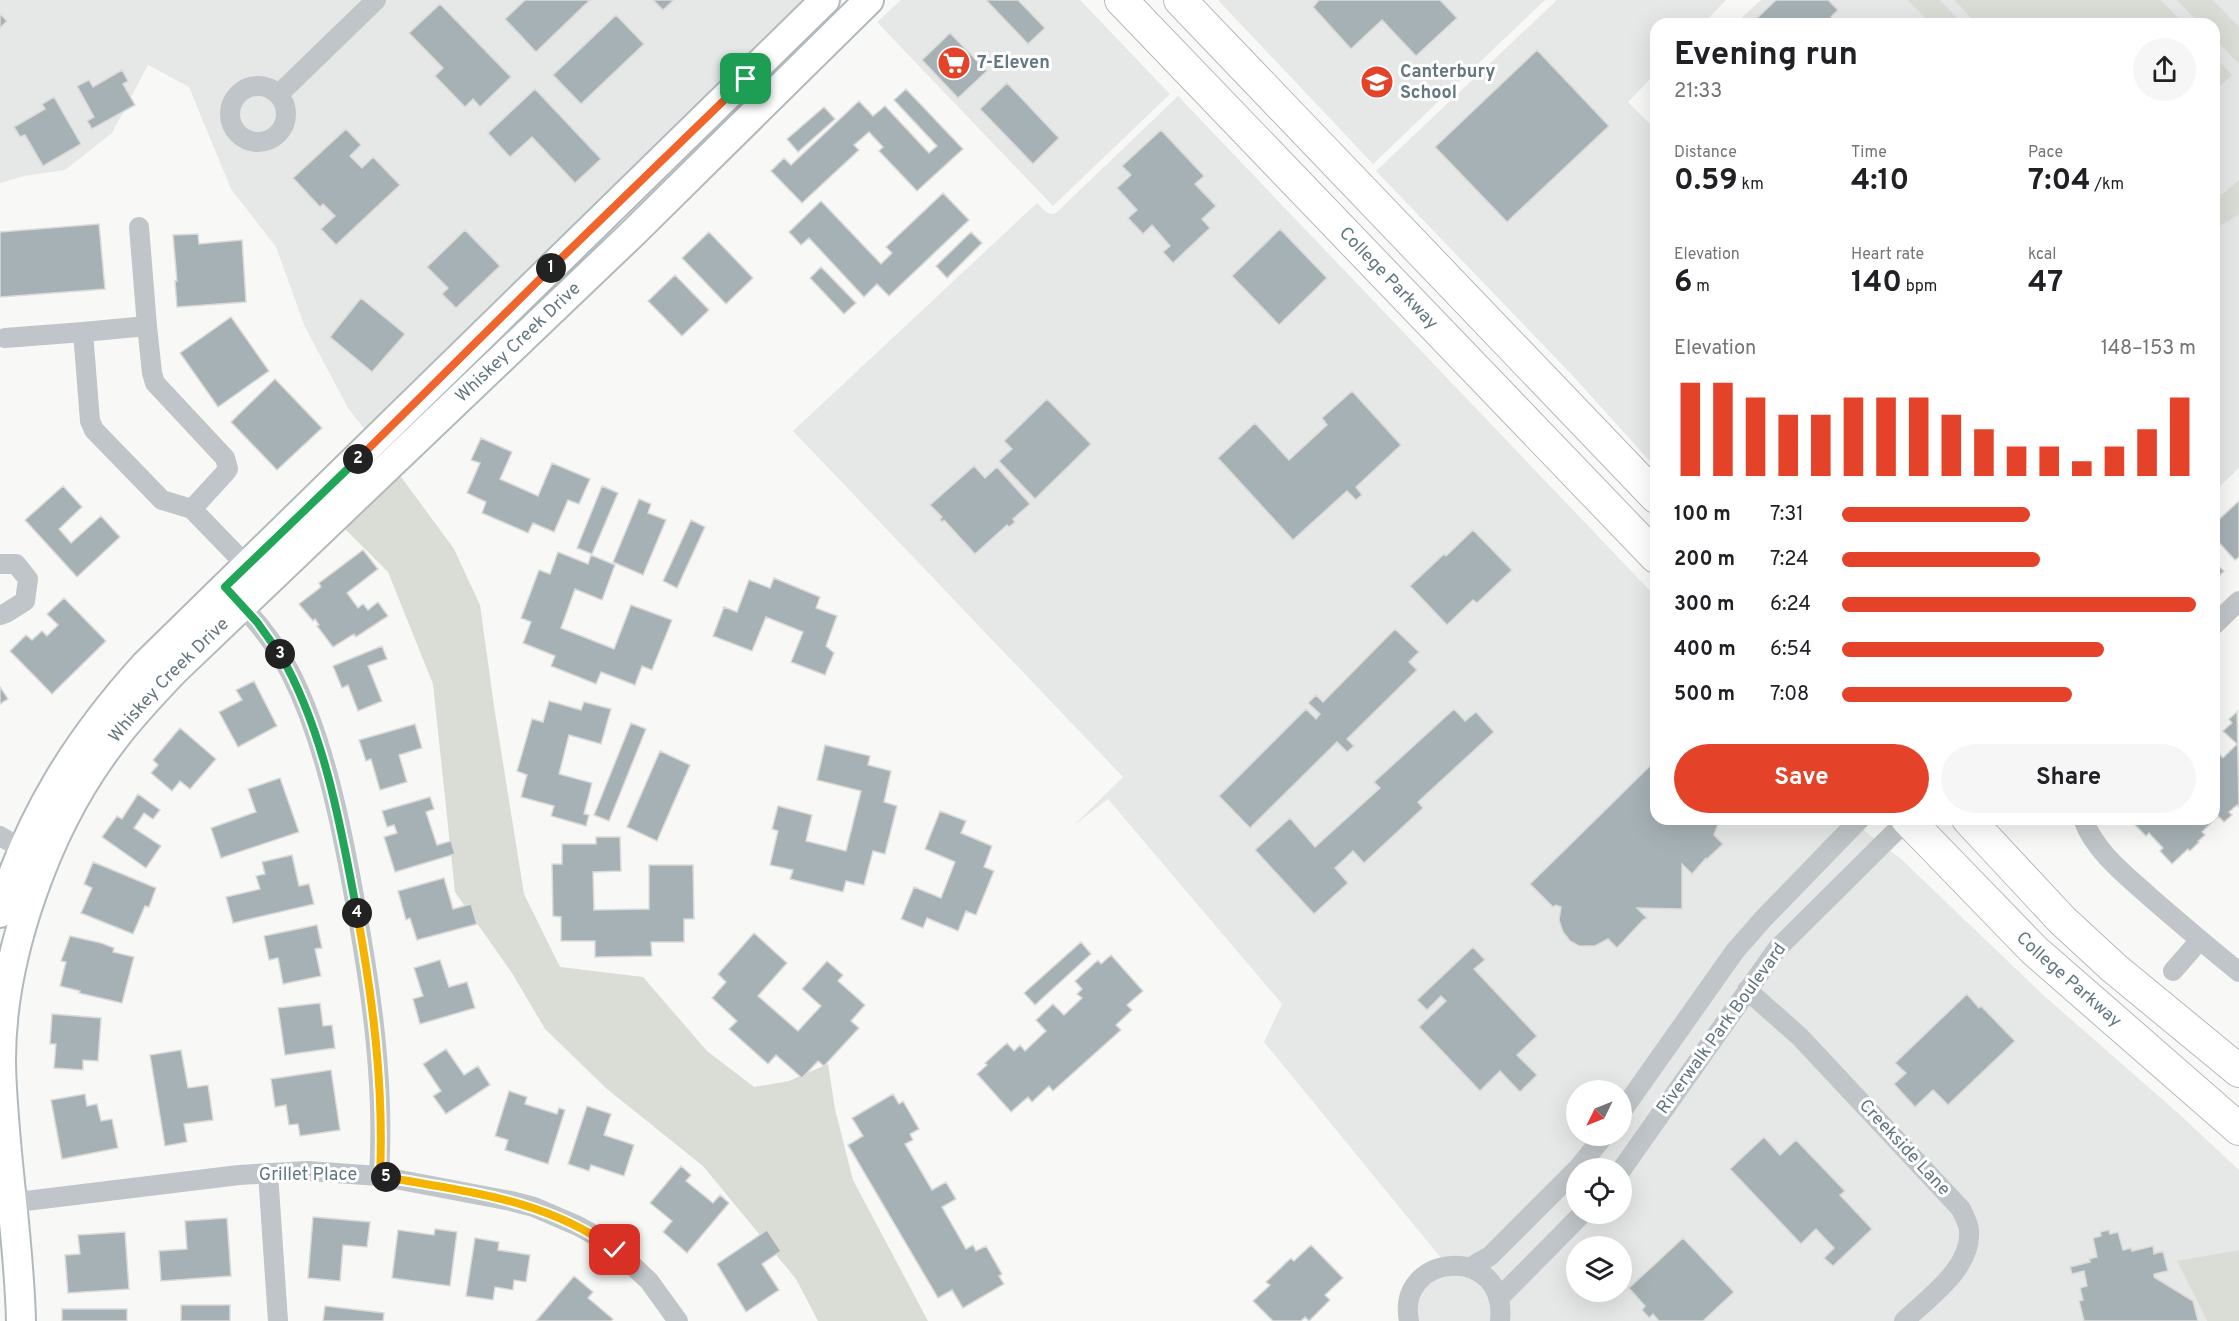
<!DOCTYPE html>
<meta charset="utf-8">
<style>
body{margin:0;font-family:Overpass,sans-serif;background:#f6f6f6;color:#202124;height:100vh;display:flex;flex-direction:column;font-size:22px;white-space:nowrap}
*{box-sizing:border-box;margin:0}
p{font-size:20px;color:#757577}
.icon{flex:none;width:33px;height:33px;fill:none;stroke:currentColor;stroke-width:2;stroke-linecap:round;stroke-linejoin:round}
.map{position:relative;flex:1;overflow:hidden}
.side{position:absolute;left:1650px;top:18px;width:570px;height:807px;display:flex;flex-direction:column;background:#fff;border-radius:18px;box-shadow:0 6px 24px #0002}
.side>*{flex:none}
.needle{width:39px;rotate:227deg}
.tools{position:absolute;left:1566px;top:1080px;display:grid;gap:12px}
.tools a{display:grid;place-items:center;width:66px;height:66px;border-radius:50%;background:#fff;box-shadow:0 6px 24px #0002;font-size:30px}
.pin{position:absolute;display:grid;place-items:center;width:51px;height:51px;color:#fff;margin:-26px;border-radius:12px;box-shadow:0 3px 9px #0006}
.km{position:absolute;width:30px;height:30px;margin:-15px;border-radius:50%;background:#222;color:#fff;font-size:16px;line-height:30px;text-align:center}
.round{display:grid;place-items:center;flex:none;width:63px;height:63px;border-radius:32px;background:#f6f6f6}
.summary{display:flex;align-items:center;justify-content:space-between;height:102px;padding:0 24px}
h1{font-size:33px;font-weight:700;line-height:45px}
.metrics{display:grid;grid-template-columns:repeat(3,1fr);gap:9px;height:102px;padding:6px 24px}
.metrics div{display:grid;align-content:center}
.metrics b{font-size:30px;font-weight:700}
.metrics small{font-size:16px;font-weight:400}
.metrics p{font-size:16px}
.chart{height:168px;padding:12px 24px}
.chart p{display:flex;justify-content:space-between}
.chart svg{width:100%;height:108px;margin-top:6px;stroke:#e4432a;stroke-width:6}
.action{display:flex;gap:12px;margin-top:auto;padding:12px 24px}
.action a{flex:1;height:69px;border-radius:36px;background:#e4432a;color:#fff;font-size:24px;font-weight:700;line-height:69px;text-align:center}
.action a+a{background:#f6f6f6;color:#202124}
ul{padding:0 24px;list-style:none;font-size:20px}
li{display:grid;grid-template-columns:96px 72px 1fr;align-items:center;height:45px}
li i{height:15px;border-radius:8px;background:#e4432a}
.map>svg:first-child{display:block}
.built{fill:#e6e8e7;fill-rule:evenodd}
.green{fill:#d9ddd5}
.building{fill:#a6b1b5;stroke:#dadad8;stroke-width:1.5}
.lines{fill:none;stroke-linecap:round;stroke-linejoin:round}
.secondary-casing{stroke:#b1b9bd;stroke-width:32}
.primary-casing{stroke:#b3b9bc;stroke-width:34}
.street{stroke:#bfc5c8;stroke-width:20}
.secondary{stroke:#fff;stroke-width:28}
.primary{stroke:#fff;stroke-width:32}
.split-1-casing{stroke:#fff;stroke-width:12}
.split-2-casing{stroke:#fff;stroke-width:12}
.split-3-casing{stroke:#fff;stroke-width:12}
.split-4-casing{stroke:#fff;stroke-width:12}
.split-5-casing{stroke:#fff;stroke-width:12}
.split-6-casing{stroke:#fff;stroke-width:12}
.split-1{stroke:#f0652b;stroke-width:8}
.split-2{stroke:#f0652b;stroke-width:8}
.split-3{stroke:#22a559;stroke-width:8}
.split-4{stroke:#22a559;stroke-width:8}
.split-5{stroke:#f5b400;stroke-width:8}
.split-6{stroke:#f5b400;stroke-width:8}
.labels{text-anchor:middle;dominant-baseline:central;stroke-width:6;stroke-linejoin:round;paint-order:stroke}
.poi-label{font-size:18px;font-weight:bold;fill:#637781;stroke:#fff;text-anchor:start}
.street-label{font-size:18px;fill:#637781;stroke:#fff}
</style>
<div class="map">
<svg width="2239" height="1321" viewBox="0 0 2239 1321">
<rect width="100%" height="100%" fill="#f8f8f6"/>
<path class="built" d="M0,0H811L368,434L348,408L305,327L276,247L231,189L189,87L148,65L112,133L65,170L24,176L0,183Z
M901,0H1080L1170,94L1053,206L877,22Z
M1218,0H1545L1373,164Z
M1557,0H1726L1703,24H1656V73L1628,102L1656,130V468L1573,376L1376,171Z
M1761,0H2239V468L2214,492V24H1735Z
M1178,96L1656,597V819H1849L1900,858L2041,993L2179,1114L2239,1170V1250L2178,1262L2207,1321H1406L1401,1316L1441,1258L1264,1042L1282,1004L1108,799L1073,826L1123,777L793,431L1037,203L1046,212L1051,214L1056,213ZM1576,1090H1622V1136H1576ZM1576,1168H1622V1214H1576ZM1576,1246H1622V1292H1576Z"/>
<path class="green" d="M1908,0H1940L1963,24H1931Z
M1954,0H2161L2184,24H1977Z
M2177,0H2213L2239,27V64L2214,38V24H2200Z
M2214,56L2232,75L2214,92Z
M2239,180V215L2214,229V198L2224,193Z
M396,470L454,549L480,605L495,713L524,894L560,967L643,977L707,1051L754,1087L789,1081L828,1064L835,1109L853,1180L928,1321H818L796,1279L703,1166L607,1089L545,1029L512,973L455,892L433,684L388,572L340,524Z
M2239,1250V1321H2207L2177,1261Z"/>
<path class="building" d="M525,0H590L536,52L505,19Z
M653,0H674L663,10Z
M986,0H1018L1045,28L1028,44Z
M1319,0H1440L1457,18L1416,56L1382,20L1351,49L1313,7Z
M1776,0H1828L1838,10L1831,17L1836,22L1834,24H1751Z
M440,4L511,77L480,107L473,99L465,107L435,76L443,68L409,33Z
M0,14L7,21L0,28Z
M616,15L644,44L581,104L553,75Z
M950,33L987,71L958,98L922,60Z
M1537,50L1609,126L1507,222L1435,147Z
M122,70L128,81L123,84L135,105L92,129L87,121L94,117L77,86L89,80L93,87Z
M1007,83L1059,138L1033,164L980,109Z
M535,89L601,159L575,183L532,137L510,157L488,133Z
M906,89L963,149L917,191L879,151L883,147L869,132L854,145L859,150L802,203L771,171L784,158L791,165L859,101L873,116L885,106L929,153L937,146L894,100Z
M54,97L81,144L43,166L25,135L20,137L14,127L45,109L42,104Z
M824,107L835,119L798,152L787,139Z
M346,129L361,145L350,156L362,168L373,157L400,185L336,245L321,229L335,216L323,204L320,207L293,178Z
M1161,130L1204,176L1195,184L1216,206L1202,219L1210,228L1173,263L1163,252L1170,246L1152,225L1143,234L1128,218L1137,210L1117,188L1131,175L1122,166Z
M943,193L969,220L889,296L877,284L864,297L809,238L801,245L789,232L821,201L881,264L892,253L886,247Z
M99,224L105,289L0,297V232Z
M1280,229L1327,278L1279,325L1232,276Z
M465,230L500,266L456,308L442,294L448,288L427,267Z
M709,232L753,278L726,304L682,258Z
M971,232L982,243L947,278L936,266Z
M198,234L199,244L242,240L246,302L177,307L175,281H177L173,235Z
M821,267L856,303L844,314L810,278Z
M675,275L709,310L682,336L648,301Z
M361,298L405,334L372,372L330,337Z
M231,317L269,371L218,407L180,353Z
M275,379L322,428L277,470L231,422Z
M1352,391L1401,445L1356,487L1362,495L1356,500L1347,491L1293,540L1218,458L1255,423L1289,460L1327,425L1322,418Z
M1047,399L1091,444L1035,499L999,461L1012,449L1004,441Z
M481,438L512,452L500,479L538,496L552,463L590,479L579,504L568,500L554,532L533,523L528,533L482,513L486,502L467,493L480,463L471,460Z
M974,466L985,478L997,467L1030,504L1013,519L1015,522L1009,527L1007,525L975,554L944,520L942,522L940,520L942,517L930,505Z
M63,486L82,507L59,529L71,543L101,516L120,537L77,577L25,520Z
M602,486L618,493L592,554L577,548Z
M639,499L651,504L648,513L666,520L643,575L613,562Z
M2239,501V557L2235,560L2214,537V524Z
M691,520L705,527L677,588L663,581Z
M1473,530L1512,570L1477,603L1473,600L1447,625L1410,586L1444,554L1446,556Z
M363,550L378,569L347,593L358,608L363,604L368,610L378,602L388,616L356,637L354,634L333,647L317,626L319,625L315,619L313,621L299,604L321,587L319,583Z
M558,552L588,564L591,555L615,565L602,600L575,589L561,628L614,649L631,605L672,620L652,670L642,666L635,685L601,672L596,684L551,666L555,656L523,643L531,622L521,618L539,570L550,574Z
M2214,562L2224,571L2214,581Z
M774,578L820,597L816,608L837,616L826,646L834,653L825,675L791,662L803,632L766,617L752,651L713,636L724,607L737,612L749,580L770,588Z
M64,598L106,641L52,694L10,651L26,635L32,640L42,631L47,636L58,625L47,614Z
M1395,629L1419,652L1409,662L1417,670L1347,739L1354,746L1347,752L1337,742L1250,828L1219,796L1306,709L1316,719L1320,714L1308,703L1316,695L1323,702Z
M382,646L387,659L368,666L382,701L358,711L348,685L342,688L333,666Z
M254,681L277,726L238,747L219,712L242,700L236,690Z
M0,687L8,699L0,704Z
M549,701L581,710L584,702L611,709L601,744L569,735L559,774L592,783L584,814L589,815L586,826L551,816L554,806L521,797L527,775L517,771L532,719L543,722Z
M1454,709L1465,721L1476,712L1494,732L1418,802L1423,808L1364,863L1353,851L1335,868L1348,883L1314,914L1255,850L1290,818L1315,847L1380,788L1374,782Z
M2237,712L2239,807L2237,805L2229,812L2232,815L2224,822L2218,816L2202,832L2205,835L2198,841L2199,842L2190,851L2188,849L2172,864L2160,851L2163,848L2149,833L2146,836L2133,823L2137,819H2214V748L2223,758L2237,744L2223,731L2232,723L2229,719Z
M631,723L646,729L609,821L594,815Z
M415,724L422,748L399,755L407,782L380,790L371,759L366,761L359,740Z
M180,728L216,759L190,789L180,781L172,791L151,773L158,765L153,760Z
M825,745L870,756L868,765L891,771L884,802L897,806L885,854L873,851L864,885L846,881L843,892L790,879L793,870L770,865L778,831L772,829L778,806L812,815L806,841L846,851L861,791L817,780Z
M660,751L690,765L657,841L627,827Z
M1656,760V819H1720L1714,835L1723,844L1707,859L1706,858L1692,874L1682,864V909L1637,908L1647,918L1643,920L1617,948L1608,939L1595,946H1579L1570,941L1563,932L1559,920L1561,907L1556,905L1553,907L1530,884Z
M280,778L299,832L221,858L211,828L256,812L248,789Z
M138,794L160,810L153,819L144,813L134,828L161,846L146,868L102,837L117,816L122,819Z
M430,797L434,809L426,812L437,845L451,841L455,854L395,872L384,837L397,833L394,825L387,827L382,811Z
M940,811L966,821L961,833L992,846L984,867L994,871L976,915L966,911L958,931L927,918L923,928L901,919L914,887L941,898L955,862L925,849Z
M596,837H620L621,871L593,872L594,910L649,909V865H693L694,919H684V942H651L652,956L595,957V941H561V917L553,916L552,864H562V844H596Z
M292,855L299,886L309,884L314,904L233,923L226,897L260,889L256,876L265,874L262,862Z
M93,862L156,888L149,907L145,906L133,934L81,913L92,888L84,884Z
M444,878L453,909L471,904L477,924L417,940L410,918L406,920L398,891Z
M317,925L322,948L315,949L321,976L283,984L278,958L269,960L264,936Z
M754,933L787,963L758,996L798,1031L821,1006L802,989L827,961L843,975L838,981L865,1005L851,1021L859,1028L824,1066L818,1061L802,1078L776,1055L768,1064L729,1029L737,1021L712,998L726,982L718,974Z
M70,936L101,943L114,948L113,952L134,957L122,1003L79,993L80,991L60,986L66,962L61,961Z
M1081,942L1091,954L1035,1005L1024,993Z
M1473,947L1485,960L1474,969L1537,1036L1517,1055L1537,1075L1520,1092L1500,1071L1480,1091L1419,1027L1446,1001L1441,996L1427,1010L1417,1000Z
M1111,955L1143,991L1127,1005L1132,1010L1116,1025L1121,1030L1053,1091L1049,1086L1032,1102L1028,1097L1011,1112L977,1074L987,1065L985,1063L1007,1043L1014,1051L1020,1045L1025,1051L1046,1031L1036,1020L1053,1004L1064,1015L1082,998L1077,994L1082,989L1075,981L1098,960L1101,964Z
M440,960L449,987L467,982L475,1008L420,1024L413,999L423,996L414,968Z
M1967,994L1979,1008L1981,1006L2015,1041L1948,1105L1933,1090L1915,1107L1894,1084L1906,1073L1895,1063Z
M320,1003L323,1026L332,1025L335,1048L285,1055L278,1008Z
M52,1014L101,1018L98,1061L83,1060V1070L54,1068L56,1044H50Z
M446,1049L464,1075L478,1066L490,1085L446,1114L433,1096L441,1091L423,1064Z
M181,1050L188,1088L208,1085L213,1120L184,1124L187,1142L165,1146L150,1055Z
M331,1070L340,1130L300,1136L298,1124L289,1125L286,1105L275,1107L271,1079Z
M509,1091L527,1097L525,1104L557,1114L559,1108L565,1110L548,1164L505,1150L508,1140L495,1136Z
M85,1094L87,1106L97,1104L101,1121L112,1119L118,1148L62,1159L51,1100Z
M893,1094L899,1104L903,1101L919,1129L910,1134L913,1140L905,1144L932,1190L946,1182L956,1199L942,1207L966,1249L973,1245L976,1251L986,1246L1002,1274L999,1276L1004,1284L963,1308L952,1290L938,1298L848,1145L863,1136L852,1118Z
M587,1106L611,1114L604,1135L634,1145L624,1176L591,1165L589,1171L568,1164Z
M1764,1137L1780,1155L1796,1140L1845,1191L1840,1195L1872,1229L1833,1266L1824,1258L1834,1248L1816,1229L1801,1244L1730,1169Z
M681,1166L691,1175L686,1181L713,1203L720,1195L729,1203L687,1253L663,1232L672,1221L650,1203Z
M313,1217L370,1222L367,1247L343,1245L340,1281L308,1278Z
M227,1218L231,1276L161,1281L159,1251L187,1249L185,1221Z
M435,1229L457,1232L450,1286L392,1278L398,1230L434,1235Z
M767,1230L781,1251L762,1264L779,1290L746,1312L717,1264Z
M2109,1230L2110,1234L2118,1232L2123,1250L2131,1248L2132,1251L2153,1246L2154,1254L2163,1251L2168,1271L2154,1274V1277L2193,1301L2198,1321H2084L2079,1301L2083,1300L2080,1288L2087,1286L2084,1271L2072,1274L2070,1267L2090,1262L2089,1259L2097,1257L2093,1238L2101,1236L2100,1232Z
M125,1232L129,1289L68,1293L65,1255L80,1254L78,1235Z
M475,1238L499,1242L498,1250L530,1255L526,1282L514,1280L513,1290L495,1287L493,1300L466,1296Z
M1683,1238L1734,1292L1703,1321H1659L1653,1314L1649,1318L1642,1310L1645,1306L1629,1288Z
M1311,1245L1343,1278L1325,1295L1330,1300L1309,1321L1305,1317L1301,1321H1273L1253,1301L1270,1285L1266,1282L1291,1258L1294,1261Z
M574,1276L593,1292L588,1298L613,1319L611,1321H536Z
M181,1305H230V1321H181Z
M325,1306L384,1313L383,1321H323Z
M62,1309H127V1321H62Z"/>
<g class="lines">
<g class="secondary-casing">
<g id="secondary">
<path d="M0,913C29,816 78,739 145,665L825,0"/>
<path id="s1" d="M21,1321C19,1235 3,1150 1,1064C0,957 47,827 111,743C130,717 152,694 174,671L633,233L869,0"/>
</g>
</g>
<g class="primary-casing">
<g id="primary">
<path id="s2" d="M1121,0L1656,557"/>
<path d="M1180,0L1656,497"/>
<path id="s3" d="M1907,819L2034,950L2239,1129"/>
<path d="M1968,819L2062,920L2114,968L2239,1071"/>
</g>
</g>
<path class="street" d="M230 114a28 28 0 1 1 56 0a28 28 0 1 1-56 0Z
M279,94L376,0
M147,326L152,373L155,383L225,458L228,469L225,473L192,509
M83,332L147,326L139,227
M5,338L83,332L90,421L94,430L162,500L192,509L247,566
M0,564H16L28,579L25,601L6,613L0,615
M235,598C257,621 277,646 291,674C324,740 341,824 354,896C371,989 385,1082 379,1176
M2214,625L2239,601
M2083,819C2095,852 2126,875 2151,898C2180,923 2209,948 2239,972
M0,836L34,856
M2173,971L2200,940
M1747,990L1800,1037L1961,1209C1964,1216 1969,1224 1969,1231C1972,1268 1928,1298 1904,1321
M1622,1111L1735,951L1764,918L1860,819
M1578,1168L1604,1136
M1622,1169L1777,949L1908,819
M268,1173L278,1321
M1,1204L239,1175L308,1171L379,1176L511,1201L534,1207L578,1226L598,1237L632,1265L649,1281L678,1321
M1471,1267L1490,1256L1576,1170
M1499,1298L1582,1214
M1409,1321C1395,1252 1508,1243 1500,1321"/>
<use href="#secondary" class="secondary"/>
<use href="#primary" class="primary"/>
</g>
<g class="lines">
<g class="split-1-casing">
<path id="split-1" d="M551,268L746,79"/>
</g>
<g class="split-2-casing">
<path id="split-2" d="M358,459L551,268"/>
</g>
<g class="split-3-casing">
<path id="split-3" d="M280,654L257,622L225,587L358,459"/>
</g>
<g class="split-4-casing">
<path id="split-4" d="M280,654C324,730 341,827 357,913"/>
</g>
<g class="split-5-casing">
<path id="split-5" d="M357,913C373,1000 384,1087 380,1176L386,1177"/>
</g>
<g class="split-6-casing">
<path id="split-6" d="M386,1177C467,1192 547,1199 615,1250"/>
</g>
<use href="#split-1" class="split-1"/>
<use href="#split-2" class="split-2"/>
<use href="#split-3" class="split-3"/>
<use href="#split-4" class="split-4"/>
<use href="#split-5" class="split-5"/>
<use href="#split-6" class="split-6"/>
</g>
<defs>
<g id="supermarket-disc" transform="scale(1.725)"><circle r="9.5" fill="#e4432a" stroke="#fff"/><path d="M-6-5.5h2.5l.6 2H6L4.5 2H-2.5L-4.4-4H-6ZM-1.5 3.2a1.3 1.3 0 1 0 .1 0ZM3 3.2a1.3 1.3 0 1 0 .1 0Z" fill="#fff"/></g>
<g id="school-disc" transform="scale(1.725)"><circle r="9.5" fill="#e4432a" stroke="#fff"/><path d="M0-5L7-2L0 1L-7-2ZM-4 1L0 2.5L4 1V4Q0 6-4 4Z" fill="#fff"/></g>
</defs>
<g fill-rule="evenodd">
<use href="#supermarket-disc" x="954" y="63"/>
<use href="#school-disc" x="1377" y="82"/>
</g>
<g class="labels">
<g class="poi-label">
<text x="977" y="63">7-Eleven</text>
<text x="1400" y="72">Canterbury<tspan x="1400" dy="21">School</tspan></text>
</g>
<g class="street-label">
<text stroke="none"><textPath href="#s2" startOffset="386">College Parkway</textPath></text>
<text stroke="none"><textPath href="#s1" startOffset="1174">Whiskey Creek Drive</textPath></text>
<text stroke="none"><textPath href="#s1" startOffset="688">Whiskey Creek Drive</textPath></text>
<text stroke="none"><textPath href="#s3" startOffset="228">College Parkway</textPath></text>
<text transform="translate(1722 1029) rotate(-54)">Riverwalk Park Boulevard</text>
<text transform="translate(1904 1148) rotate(47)">Creekside Lane</text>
<text x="308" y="1175">Grillet Place</text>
</g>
</g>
</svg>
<div class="tools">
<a><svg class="needle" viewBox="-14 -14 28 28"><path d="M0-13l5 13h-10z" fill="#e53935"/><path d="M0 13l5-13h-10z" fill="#757577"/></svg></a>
<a><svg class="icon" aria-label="locate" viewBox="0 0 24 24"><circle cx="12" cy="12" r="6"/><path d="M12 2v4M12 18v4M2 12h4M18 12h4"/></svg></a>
<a><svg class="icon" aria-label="layers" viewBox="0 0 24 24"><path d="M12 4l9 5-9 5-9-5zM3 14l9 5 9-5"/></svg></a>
</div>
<div class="pin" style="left:746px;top:79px;background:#1e9e55"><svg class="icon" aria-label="arrive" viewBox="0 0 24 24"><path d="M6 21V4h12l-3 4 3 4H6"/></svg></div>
<div class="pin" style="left:615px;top:1250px;background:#d93025"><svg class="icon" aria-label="check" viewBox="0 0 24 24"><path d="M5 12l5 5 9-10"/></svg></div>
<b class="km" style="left:551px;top:268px">1</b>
<b class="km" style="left:358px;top:459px">2</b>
<b class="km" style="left:280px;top:654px">3</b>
<b class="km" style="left:357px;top:913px">4</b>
<b class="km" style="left:386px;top:1177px">5</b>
<section class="side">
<div class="summary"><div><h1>Evening run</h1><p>21:33</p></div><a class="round"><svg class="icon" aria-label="share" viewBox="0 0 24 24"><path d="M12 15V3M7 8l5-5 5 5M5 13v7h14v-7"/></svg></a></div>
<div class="metrics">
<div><p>Distance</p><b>0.59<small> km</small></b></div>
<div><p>Time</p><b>4:10</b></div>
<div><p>Pace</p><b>7:04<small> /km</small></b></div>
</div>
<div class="metrics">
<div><p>Elevation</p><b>6<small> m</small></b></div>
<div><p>Heart rate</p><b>140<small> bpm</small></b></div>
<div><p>kcal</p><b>47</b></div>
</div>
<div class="chart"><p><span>Elevation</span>148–153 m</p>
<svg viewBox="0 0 160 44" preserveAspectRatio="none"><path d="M5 44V6M15 44V6M25 44V12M35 44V19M45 44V19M55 44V12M65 44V12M75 44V12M85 44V19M95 44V25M105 44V32M115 44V32M125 44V38M135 44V32M145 44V25M155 44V12"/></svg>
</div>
<ul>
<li><b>100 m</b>7:31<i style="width:53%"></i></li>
<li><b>200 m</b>7:24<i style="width:56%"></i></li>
<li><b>300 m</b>6:24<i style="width:100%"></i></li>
<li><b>400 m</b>6:54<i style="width:74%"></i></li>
<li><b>500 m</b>7:08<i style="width:65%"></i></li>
</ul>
<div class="action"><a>Save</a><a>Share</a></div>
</section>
</div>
